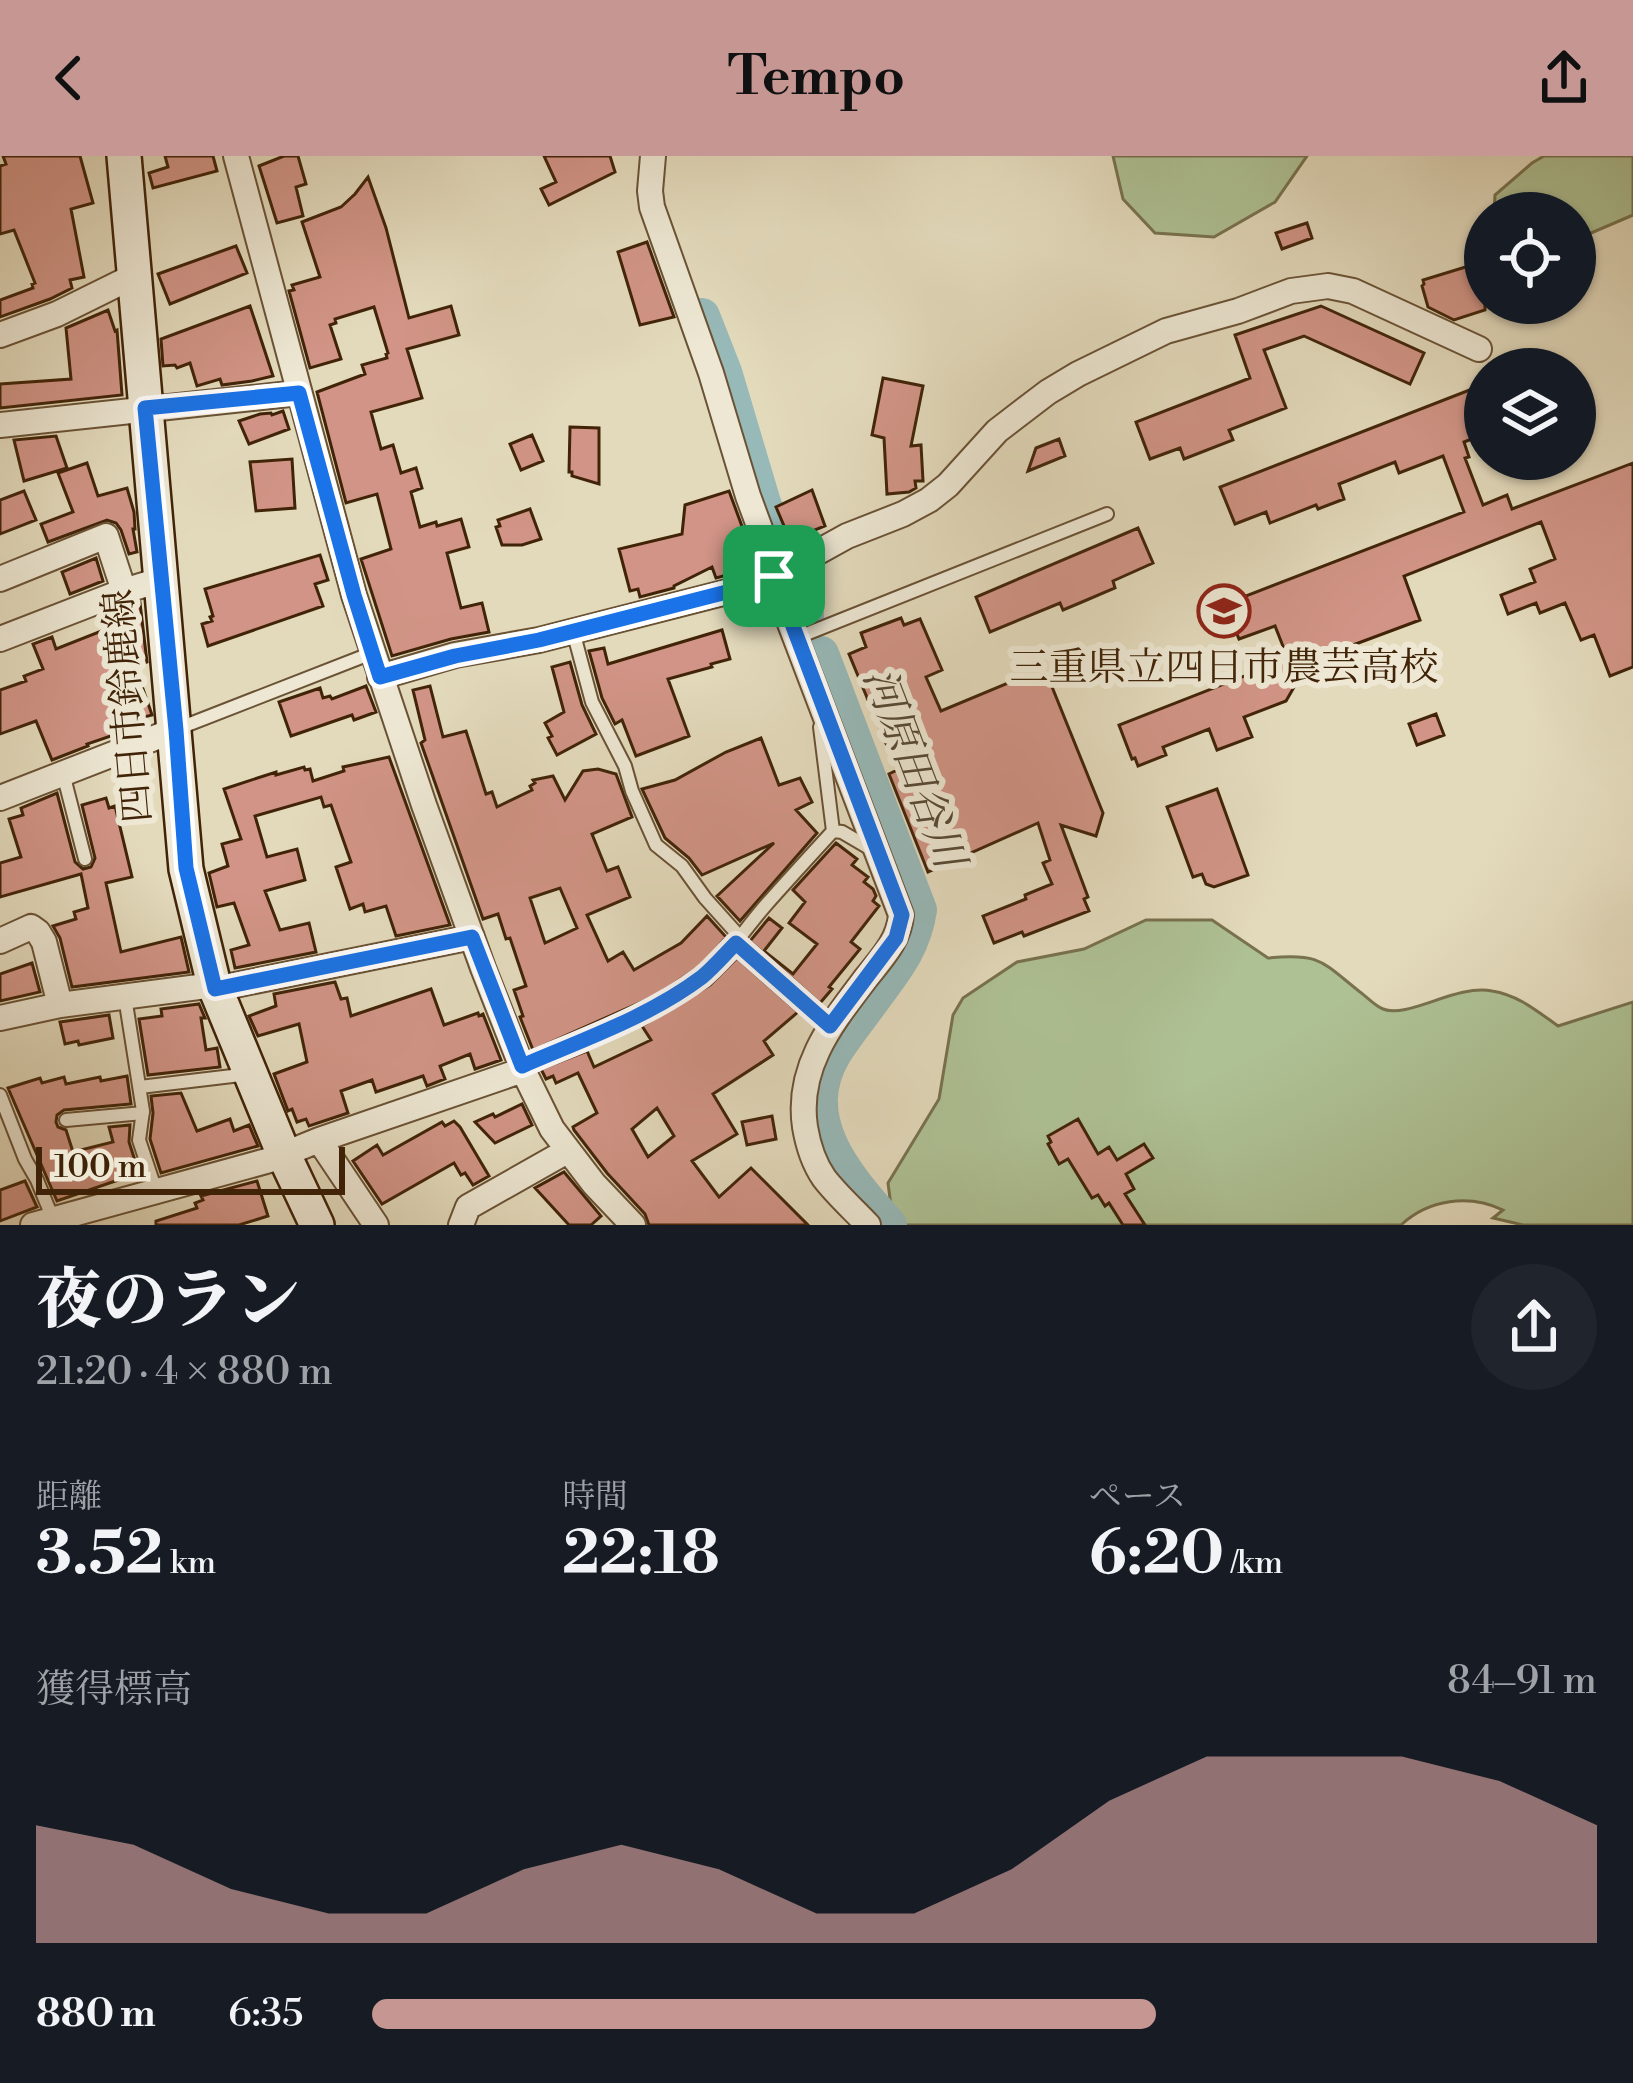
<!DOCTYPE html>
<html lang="ja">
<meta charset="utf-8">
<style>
body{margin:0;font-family:"Libre Bodoni","Noto Serif JP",serif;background:#20242c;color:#f1f3f6;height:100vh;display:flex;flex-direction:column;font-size:45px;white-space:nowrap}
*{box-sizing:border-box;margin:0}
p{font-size:39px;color:#9ea1a6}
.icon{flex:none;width:66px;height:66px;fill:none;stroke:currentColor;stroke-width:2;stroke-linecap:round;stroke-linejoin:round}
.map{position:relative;height:1069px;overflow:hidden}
.side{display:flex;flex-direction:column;background:#171b24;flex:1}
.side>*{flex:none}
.buttons{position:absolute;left:1464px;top:36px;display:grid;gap:24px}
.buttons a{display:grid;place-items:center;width:132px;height:132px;border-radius:50%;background:#171b24;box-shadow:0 3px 9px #0004;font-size:60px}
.scale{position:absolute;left:36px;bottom:30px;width:309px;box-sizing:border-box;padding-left:12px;border:6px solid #412408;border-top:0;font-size:33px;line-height:42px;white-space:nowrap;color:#412408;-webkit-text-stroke:9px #ede7d3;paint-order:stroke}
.pin{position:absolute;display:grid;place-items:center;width:102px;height:102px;color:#fff;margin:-51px;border-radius:24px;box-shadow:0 6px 18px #0006}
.round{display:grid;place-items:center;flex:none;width:126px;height:126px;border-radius:63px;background:#20242c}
.head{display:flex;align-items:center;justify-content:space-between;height:204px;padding:0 36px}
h1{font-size:66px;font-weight:800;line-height:90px}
.metrics{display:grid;grid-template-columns:repeat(3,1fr);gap:18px;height:204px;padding:12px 36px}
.metrics div{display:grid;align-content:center}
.metrics b{font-size:60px;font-weight:800}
.metrics small{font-size:33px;font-weight:400}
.metrics p{font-size:33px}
.chart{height:336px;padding:24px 36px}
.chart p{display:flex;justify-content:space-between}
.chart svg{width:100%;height:216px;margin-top:12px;fill:#c59692;opacity:.7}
ul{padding:0 36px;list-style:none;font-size:39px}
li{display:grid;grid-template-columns:192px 144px 1fr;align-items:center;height:90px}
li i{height:30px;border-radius:15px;background:#c59692}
header{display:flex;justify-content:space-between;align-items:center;height:156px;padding:0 36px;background:#c59692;color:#111;font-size:54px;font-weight:800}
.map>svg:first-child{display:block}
.green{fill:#aec194;stroke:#78724e;stroke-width:3}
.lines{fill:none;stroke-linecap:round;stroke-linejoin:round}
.river{stroke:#97b9b8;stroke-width:36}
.building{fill:#d19486;stroke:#412408;stroke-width:3;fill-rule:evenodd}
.service-casing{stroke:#6a5235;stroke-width:16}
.minor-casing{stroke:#6a5235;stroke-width:28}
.secondary-casing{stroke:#412408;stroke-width:38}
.service{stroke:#ede7d3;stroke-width:12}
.minor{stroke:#ede7d3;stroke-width:24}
.secondary{stroke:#ede7d3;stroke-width:33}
.route-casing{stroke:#fff;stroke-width:24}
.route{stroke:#1a73e8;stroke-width:15}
.labels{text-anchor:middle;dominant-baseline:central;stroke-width:12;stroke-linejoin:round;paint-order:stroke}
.poi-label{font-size:39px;fill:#412408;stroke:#ede7d3}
.street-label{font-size:39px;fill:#412408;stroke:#ede7d3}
.water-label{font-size:42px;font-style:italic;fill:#564934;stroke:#ede7d3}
</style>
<header><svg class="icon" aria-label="back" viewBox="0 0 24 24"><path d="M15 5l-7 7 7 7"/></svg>Tempo<svg class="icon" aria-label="share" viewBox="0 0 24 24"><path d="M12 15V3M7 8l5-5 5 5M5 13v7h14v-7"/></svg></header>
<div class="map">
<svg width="1633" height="1069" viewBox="0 0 1633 1069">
<rect width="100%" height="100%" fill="#e3dabc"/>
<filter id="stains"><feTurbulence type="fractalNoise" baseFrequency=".00167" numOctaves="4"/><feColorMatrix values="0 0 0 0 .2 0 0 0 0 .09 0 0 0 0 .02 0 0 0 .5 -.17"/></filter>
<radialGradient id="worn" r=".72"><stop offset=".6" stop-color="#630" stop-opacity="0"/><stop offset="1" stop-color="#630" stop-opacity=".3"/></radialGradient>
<path class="green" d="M1113,0H1307L1275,46L1214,81L1155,77L1123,43Z
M1544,0H1633V59L1575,84V57H1494L1495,39L1532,7Z
M1146,764H1212L1268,802C1320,797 1321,805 1360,836C1367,841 1375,850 1383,853C1408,863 1456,828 1492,835C1518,839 1537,855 1558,870L1633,846V1069H1523L1493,1062L1503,1054C1469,1038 1429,1043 1401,1069H897L892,1058L888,1027L939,943L953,859L963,842L1017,806L1084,793Z"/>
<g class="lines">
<path class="river" d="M702,160L724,216L763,347L806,460
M821,498L919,754C914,788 898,809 878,836C864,856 847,876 834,897C794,964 847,1021 889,1069"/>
</g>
<path class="building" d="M3,0H80L93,47L71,53L84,121L70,124L72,132L50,143L0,161V144L33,132L32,128L35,127L14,74L0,78V10L6,8Z
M165,0H213L217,15L153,32L149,17L168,11Z
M284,0H298L306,28L296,31L303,60L277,67L259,10Z
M544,0H610L615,16L549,49L541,33L556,26Z
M368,21L386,72L409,162L451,150L459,179L407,193L422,242L371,256L381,293L393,289L401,317L416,312L422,332L411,336L420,371L436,366L437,370L461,363L469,391L447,397L461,452L482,447L489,476L451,483L392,500L361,403L391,393L377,338L346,347L317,236L365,218L362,209L387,202L386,198L388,197L374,151L335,163L336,167L330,169L341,203L310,212L289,135L294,134L292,129L320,121L302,66L341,51L355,38Z
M1307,67L1312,82L1282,93L1276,77Z
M647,86L674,161L640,169L618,96Z
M236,90L247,117L170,148L158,118Z
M1482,106L1485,118V154L1454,164L1428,151L1422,130L1424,128L1423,124Z
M250,150L273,220L252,225L222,229L220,223L197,230L190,207L177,212L175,209L163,210L161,183Z
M1321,150L1424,197L1410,228L1304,180L1264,194L1286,252L1229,274L1233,284L1184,303L1180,292L1150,303L1136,266L1250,222L1235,179Z
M108,154L115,175L117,174L122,239L0,252V228L71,223L66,172Z
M883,222L923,230L911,290L921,289L923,325H915L916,332L909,336L887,338L884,282L872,279Z
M1485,228V278L1464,286L1469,301L1465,302L1483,349L1507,339L1512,353L1633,307V511L1610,520L1594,479L1581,484L1565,447L1540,457L1536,447L1508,458L1501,439L1535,426L1530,413L1555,403L1541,366L1404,420L1420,464L1353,489L1355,496L1301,519L1286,545L1244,561L1252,581L1217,594L1209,573L1163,591L1166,599L1138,610L1135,602L1132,603L1119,569L1288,503L1275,470L1239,483L1225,448L1464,356L1443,300L1399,317L1395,306L1339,328L1344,343L1318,353L1316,349L1270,367L1266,356L1235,368L1220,331Z
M283,255L289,273L249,288L239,265L260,258L271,257L272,259Z
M570,271L599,272V328L572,320V316H569Z
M532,279L543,305L521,314L510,288Z
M56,280L67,312L24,325L14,284Z
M1059,283L1065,300L1028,315L1036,292Z
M292,303L295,352L256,355L250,306Z
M87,307L98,340L127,332L134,356L135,373H133L137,396L129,398L121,374L116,367L107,364L48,386L41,368L73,356L58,317Z
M812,334L825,370L790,384L776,351Z
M24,335L36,364L0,378V344Z
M729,335L757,411L716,422L712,411L674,430V432L640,441L638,433L630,435L619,393L682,378L685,349Z
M530,353L541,383L522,389H502L496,371L500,370L498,364Z
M1138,372L1153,407L1113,425L1115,432L1082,446L1063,454L1060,447L990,476L976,441Z
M320,399L328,424L315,428L323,450L208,490L202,468L212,465L210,461L213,460L205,433Z
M96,402L103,425L70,438L62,416Z
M140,447L147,506L135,510L151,556L152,559L144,561L146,568L87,588L88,590L52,604L36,565L0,578V534L26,525L24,520L43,513L33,488L52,481L56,493L122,467L117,455Z
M901,462L904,469L920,463L942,514L926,521L941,555L1027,519L1031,528L1048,521L1103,657L1096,680L1061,669L1088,741L1084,743L1089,755L1024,780L1022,776L994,787L983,760L1026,743L1025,739L1052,728L1043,707L1050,704L1038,667L928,716L889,618L897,614L849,498L866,491L861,477Z
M722,474L730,503L711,508L712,511L668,523L689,580L636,600L622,564L615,568L602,542L589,495L604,492L608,508Z
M570,506L582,549L596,578L557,599L548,582L552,580L545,567L564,556L552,511Z
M366,530L376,556L354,564L352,559L291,580L279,546L320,532L323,542L330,540L332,543Z
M430,530L443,581L466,575L486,638L492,636L497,651L532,634L530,630L535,627L533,624L553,620L565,644L583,615L598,613L616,618L632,661L592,678L607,715L618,711L630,741L587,759L608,805L623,796L634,814L681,787L707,760L726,781L713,797L697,812L657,839L533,894L520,861L523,860L514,834L526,830L510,782L506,783L498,758L483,763L421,587L425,584L413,534ZM560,732L577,772L545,787L530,742Z
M1436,558L1444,579L1417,589L1409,568Z
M761,582L779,629L800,622L812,646L796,654L817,677L740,765L717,740L774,687L702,719L689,702L665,682L642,633L675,624L726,596Z
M389,601L450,769L396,780L386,750L365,756L363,748L350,753L336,711L351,706L331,649L324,651L321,641L255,660L267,701L297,693L305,724L265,735L280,774L309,767L316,796L235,812L231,794L249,789L234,747L217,751L209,717L228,710L222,688L241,683L224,633L276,616V619L304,611L305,614L310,613L313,625L344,615L343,611Z
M1217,633L1248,719L1214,731L1206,728L1202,718L1193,721L1167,651Z
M57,637L75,706L83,713L91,711L95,702L82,649L106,642L109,652L115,650L132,721L106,727L121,796L181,781L189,816L72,831L60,782L53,770L76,763L74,756L88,752L81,718L0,741V707L21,701L9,663L23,659L21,652Z
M836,687L857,703L852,709L868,721L864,726L873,733L876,740L873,745L879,750L851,786L860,793L829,831L832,833L820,847L750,785L769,762L782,772L764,795L793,818L817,788L789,767L805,746L793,734Z
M737,802L798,856L764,885L773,899L713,938L737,978L692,1005L719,1041L751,1012L808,1069H649L645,1058L607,1017L574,974L573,971L597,957L578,917L556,927L553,920L546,923L541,913L587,895L594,911L651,884L642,870L710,829ZM657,952L674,980L648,1001L632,973Z
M32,807L40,836L0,845V818Z
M335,826L341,843L347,842L351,860L431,833L444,869L478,857L479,860L483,858L501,904L475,913L470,898L440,910L445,923L427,930L423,920L376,936L372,924L341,935L348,957L309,970L306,963L297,966L292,953L288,955L274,918L307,906L299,868L258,880L249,860L276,850L274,838Z
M199,848L205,862H201L206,894L217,892L220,911L148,919L139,863L162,860L161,853Z
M109,859L113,882L79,889L78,885L65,888L60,866Z
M127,920L131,948L64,954L57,959L56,966L58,971L66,974L73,996L113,986L109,971L130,969L129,986L139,1017L57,1045L8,932L40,922L42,927L64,921L66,928L100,921L101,925Z
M181,937L197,975L230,963L234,975L249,969L258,990L161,1017L150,983L153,957L151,940Z
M522,948L532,969L495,987L475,966L493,958L495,961Z
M772,960L776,983L747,989L742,966Z
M1078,963L1098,998L1109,991L1117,1004L1144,988L1153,1002L1126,1018L1134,1033L1125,1038L1145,1069H1123L1109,1047L1105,1050L1098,1039L1092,1042L1068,1003L1059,1008L1048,988L1051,986L1048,980Z
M454,965L460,971L489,1020L473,1029L465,1017L461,1019L454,1007L382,1048L353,1005L377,989L383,999L442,966L445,970Z
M564,1016L601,1060L591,1069H569L535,1032Z
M25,1025L37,1051L0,1065V1034Z
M257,1025L268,1060L239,1069H156V1065L197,1052L195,1047L203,1044L201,1040Z"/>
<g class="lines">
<g class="service-casing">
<path id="service" d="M573,475L592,546L625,610L632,635L656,689L682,710L705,742L740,781
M796,482L1107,358
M177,573L372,497
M65,617L66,629L85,703
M833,675L842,676L871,693
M736,787L830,870
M125,841L143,955L139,984L156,1035
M522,910C582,884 652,861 704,820C728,800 745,773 765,750C787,725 810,700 833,675L820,571
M140,931L249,918
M0,939L25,1003L37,1024L53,1063
M66,964L143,957"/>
</g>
<g class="minor-casing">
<path id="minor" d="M236,0L354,439L424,649L483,812L523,914L552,973L594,1028L633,1069
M653,0L650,35L652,51L711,217L748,340L773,408L778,436L901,759C899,785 881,803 866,822C832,867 796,911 805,971C808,989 813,1006 824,1022C837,1039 854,1054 868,1069
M0,179L57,158L134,120
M0,269L299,237
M0,423L106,380L124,435
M0,483L124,435L160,424
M380,521L455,499L539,484L762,427L847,380L903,358L929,344L948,329L997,275L1048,236L1078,218L1166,175L1238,155L1291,135L1328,130L1353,135L1479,193
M0,642L175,574
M0,785L31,771L38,776L44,786L60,849
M215,833L472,781
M0,862L60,849L214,829
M319,984L523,914
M33,1069L270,1004L319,984L376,1069
M461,1069L468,1051L567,995"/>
</g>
<g class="secondary-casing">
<path id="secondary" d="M124,0L186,713L214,829L284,999L317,1069"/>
</g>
<use href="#service" class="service"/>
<use href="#minor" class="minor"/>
<use href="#secondary" class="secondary"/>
</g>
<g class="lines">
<g class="route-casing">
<path id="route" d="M299,237L354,439L380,521L455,500L539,484L762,427L774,420L902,759L896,782L830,870L736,787C725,798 714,811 702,821C649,861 582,884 522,910L472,781L215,833L186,712L176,574L145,252Z"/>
</g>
<use href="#route" class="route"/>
</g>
<defs>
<g id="school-ring" transform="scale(2.7)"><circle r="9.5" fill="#ede7d3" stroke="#8f2418" stroke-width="1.5"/><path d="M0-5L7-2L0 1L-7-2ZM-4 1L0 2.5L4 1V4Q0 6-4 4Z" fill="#8f2418"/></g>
</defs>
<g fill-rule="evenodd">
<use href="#school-ring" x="1224" y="455"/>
</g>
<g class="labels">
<g class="poi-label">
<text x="1224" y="512">三重県立四日市農芸高校</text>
</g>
<g class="street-label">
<text transform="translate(129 550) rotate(-95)">四日市鈴鹿線</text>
</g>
<g class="water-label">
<text transform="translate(913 612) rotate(69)">河原田谷川</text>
</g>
</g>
<rect width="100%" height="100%" filter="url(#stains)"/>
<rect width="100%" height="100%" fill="url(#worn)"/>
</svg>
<div class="buttons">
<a><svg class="icon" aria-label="locate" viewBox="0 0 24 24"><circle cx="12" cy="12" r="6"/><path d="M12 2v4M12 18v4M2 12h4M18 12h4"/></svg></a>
<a><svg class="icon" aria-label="layers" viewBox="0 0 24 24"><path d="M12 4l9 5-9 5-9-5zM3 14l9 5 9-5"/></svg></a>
</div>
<div class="scale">100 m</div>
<div class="pin" style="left:774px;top:420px;background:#1e9e55"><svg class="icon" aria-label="arrive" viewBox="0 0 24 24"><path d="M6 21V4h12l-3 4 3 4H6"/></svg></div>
</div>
<section class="side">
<div class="head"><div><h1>夜のラン</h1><p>21:20 · 4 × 880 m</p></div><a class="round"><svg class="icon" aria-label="share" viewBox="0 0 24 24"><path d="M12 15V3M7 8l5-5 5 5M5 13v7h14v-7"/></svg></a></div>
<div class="metrics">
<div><p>距離</p><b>3.52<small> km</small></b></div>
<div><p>時間</p><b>22:18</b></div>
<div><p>ペース</p><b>6:20<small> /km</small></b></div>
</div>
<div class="chart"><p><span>獲得標高</span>84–91 m</p>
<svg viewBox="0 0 160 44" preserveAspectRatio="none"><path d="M0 44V20L10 24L20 33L30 38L40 38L50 29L60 24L70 29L80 38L90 38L100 29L110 15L120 6L130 6L140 6L150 11L160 20V44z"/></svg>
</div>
<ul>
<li><b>880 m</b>6:35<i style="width:64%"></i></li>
</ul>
</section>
